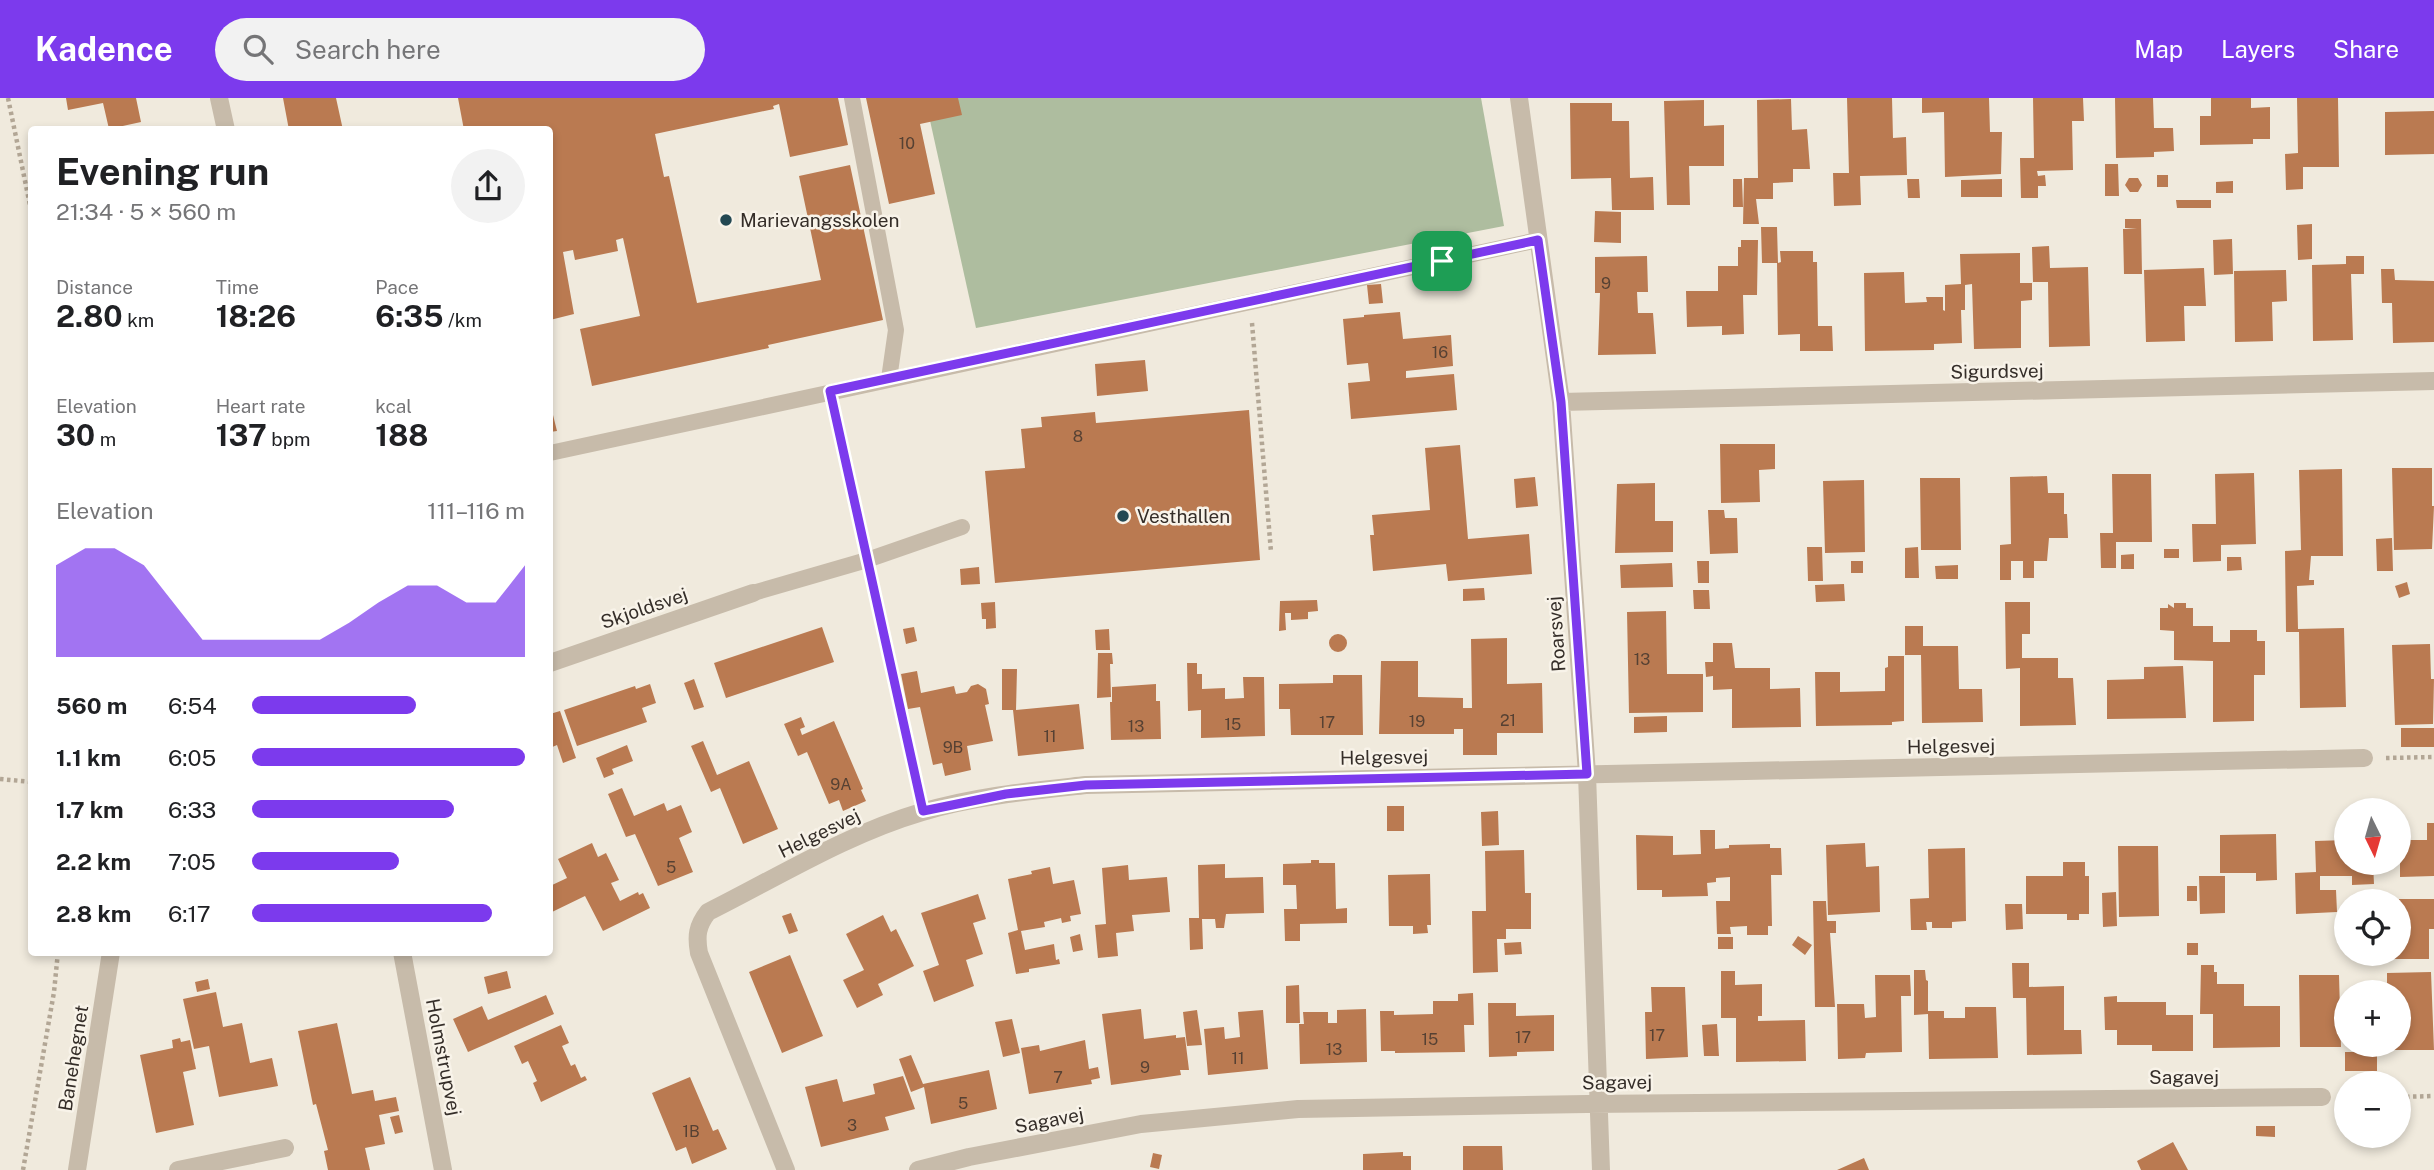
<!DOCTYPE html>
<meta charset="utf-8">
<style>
body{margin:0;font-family:"Public Sans",sans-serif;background:#f2f2f2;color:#202124;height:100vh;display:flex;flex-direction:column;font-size:26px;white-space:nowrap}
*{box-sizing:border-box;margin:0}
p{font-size:23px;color:#757577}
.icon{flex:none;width:38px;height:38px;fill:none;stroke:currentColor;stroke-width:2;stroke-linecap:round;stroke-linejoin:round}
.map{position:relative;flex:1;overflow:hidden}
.sheet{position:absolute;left:28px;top:28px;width:525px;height:830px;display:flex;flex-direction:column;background:#fff;border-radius:7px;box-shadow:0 4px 10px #0003}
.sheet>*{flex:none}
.needle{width:46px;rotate:175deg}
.buttons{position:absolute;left:2334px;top:700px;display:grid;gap:14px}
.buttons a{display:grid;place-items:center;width:77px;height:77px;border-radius:50%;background:#fff;box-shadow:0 4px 10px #0003;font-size:35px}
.pin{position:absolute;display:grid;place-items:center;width:60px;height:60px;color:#fff;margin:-30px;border-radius:14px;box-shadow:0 4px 10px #0006}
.round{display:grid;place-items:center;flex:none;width:74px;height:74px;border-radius:37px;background:#f2f2f2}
.headline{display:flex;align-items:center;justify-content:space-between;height:119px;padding:0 28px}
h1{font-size:38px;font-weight:700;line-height:52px}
.metrics{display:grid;grid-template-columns:repeat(3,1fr);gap:10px;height:119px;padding:7px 28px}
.metrics div{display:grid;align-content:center}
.metrics b{font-size:30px;font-weight:700}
.metrics small{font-size:19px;font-weight:400}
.metrics p{font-size:19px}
.chart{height:196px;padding:14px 28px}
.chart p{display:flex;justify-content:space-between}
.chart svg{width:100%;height:126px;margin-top:7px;fill:#7c3aed;opacity:.7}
ul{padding:0 28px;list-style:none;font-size:23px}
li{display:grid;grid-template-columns:112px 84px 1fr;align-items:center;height:52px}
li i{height:18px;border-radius:9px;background:#7c3aed}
header{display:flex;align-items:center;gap:42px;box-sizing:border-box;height:98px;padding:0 35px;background:#7c3aed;color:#fff}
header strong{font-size:33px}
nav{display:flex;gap:38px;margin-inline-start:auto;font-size:24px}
.search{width:490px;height:63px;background:#f2f2f2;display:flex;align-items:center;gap:18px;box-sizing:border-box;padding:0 24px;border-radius:38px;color:#757577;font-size:26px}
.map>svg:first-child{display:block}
.green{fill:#aebd9f}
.building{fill:#ba7a51}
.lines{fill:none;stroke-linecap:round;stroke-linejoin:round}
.path{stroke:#b2a695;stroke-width:4.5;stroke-dasharray:3.5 3.5;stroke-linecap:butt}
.service{stroke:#c7bbaa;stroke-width:16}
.minor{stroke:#c7bbaa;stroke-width:18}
.tertiary{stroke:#c7bbaa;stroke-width:18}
.route-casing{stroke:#fff;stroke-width:14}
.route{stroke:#7c3aed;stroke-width:9}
.poi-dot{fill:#234852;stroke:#f8f3e9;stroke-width:2.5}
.labels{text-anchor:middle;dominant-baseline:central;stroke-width:5;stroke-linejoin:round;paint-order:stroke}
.number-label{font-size:16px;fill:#564133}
.poi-label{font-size:19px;fill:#352e29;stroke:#f8f3e9;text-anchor:start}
.street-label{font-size:19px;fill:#352e29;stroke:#f8f3e9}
</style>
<header>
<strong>Kadence</strong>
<div class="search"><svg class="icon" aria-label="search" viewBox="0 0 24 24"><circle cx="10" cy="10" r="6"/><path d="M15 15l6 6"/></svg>Search here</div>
<nav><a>Map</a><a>Layers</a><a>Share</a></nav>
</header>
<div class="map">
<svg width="2434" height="1072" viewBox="0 0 2434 1072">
<rect width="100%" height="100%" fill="#f0eadd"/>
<path class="green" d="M925,0H1481L1504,128L976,230Z"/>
<path class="building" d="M66,0H136L141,24L109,31L103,5L68,12Z
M283,0H336L343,32H289Z
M458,0H838L848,47L790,59L779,6L773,8L774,11L655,36L664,79L669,78L697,205L821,182L799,78L850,67L883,222L768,247L769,250L592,288L580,231L640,218L623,140L616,142L618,153L575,162L573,152L563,154L574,216L550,222V32H464Z
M866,0H958L962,17L920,26L935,96L889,106Z
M1847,0H1892L1893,40L1906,39L1907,77L1860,78L1861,107L1834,108L1833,75H1849Z
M1922,0H1989L1990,34H2002L2001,76L1945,79L1944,14L1922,15Z
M2033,0H2083L2084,23H2072L2073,72L2037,73L2038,78L2045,77L2046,88H2038V100H2021L2020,60H2034Z
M2115,0H2153L2154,30H2173L2174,53L2154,54V59L2116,60Z
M2211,0H2251V10L2270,9V41H2253V46L2200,47V18H2211Z
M2297,0H2338L2339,69H2303V91L2286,92L2285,56L2298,55Z
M1791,1L1792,32L1807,31L1810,71H1793V84L1773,85V101H1756L1759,126H1743L1744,80H1758L1757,2Z
M1704,2V28L1724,27V68H1689L1690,107H1667L1664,3Z
M1570,5H1612V23H1629L1630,80L1653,79L1654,112H1612L1611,80L1571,81Z
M2434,13V56L2385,57V14Z
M2105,66H2118L2119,98H2105Z
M2157,77H2168V89H2157Z
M2129,80H2138L2142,87L2138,94H2130L2125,87Z
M1733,81H1742L1743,109H1733Z
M1907,81H1919L1920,100H1908Z
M2002,81V99H1961V82Z
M2233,83V95H2216V84Z
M2176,102H2211V110H2177Z
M1595,113L1621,114V145L1594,144Z
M2125,121H2141L2142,176H2124L2123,131H2137L2125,130Z
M2312,126V161L2298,162L2297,127Z
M1761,129H1777L1778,165L1781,164L1780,153H1813V164H1817L1818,228H1832L1833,253H1800V236L1778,237L1777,165H1762Z
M2232,141L2233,176L2214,177L2213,142Z
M1741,142H1758L1757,197H1743L1744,236L1722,237V228L1687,229L1686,193H1718V168H1738V149H1741Z
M2049,148L2050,170L2088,169L2090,248L2049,249L2048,184H2033L2032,149Z
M2020,155V185H2032V202L2021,203V250L1974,251L1972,186L1965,187V212H1961L1962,245L1934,246V252L1865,253L1864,175L1904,174L1905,205L1927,204L1926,199H1943V212L1945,213V187L1961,186L1960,156Z
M1647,158L1648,194H1637L1638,215H1653L1656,256L1598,257L1600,195H1595V159Z
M2346,158H2364V176H2351L2353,242L2313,243L2312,167L2346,166Z
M2204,170L2206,208H2184L2185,243L2146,244L2144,172Z
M2381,171H2394L2395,182L2434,183V244L2393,245L2392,205H2382Z
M2286,172L2287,203L2272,204L2273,243L2235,244L2234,173Z
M1381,186L1383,205L1369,206L1367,187Z
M1400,214L1403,241L1451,237L1453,268L1406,273V280L1454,276L1457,312L1351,321L1348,285L1370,283L1368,265L1347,267L1343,221L1364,219V217Z
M1145,262L1148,293L1097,298L1095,266Z
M550,305L557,333L550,334Z
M1249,312L1260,462L995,485L985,373L1025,370L1021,331L1042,329L1041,319L1095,314L1096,325Z
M1720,346H1775V371L1759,372L1760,404L1721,405Z
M1460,347L1468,441L1529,436L1532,476L1448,483L1446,466L1373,473L1370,437H1374L1372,417L1430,412L1425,350Z
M2392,370H2432V408H2434L2432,451L2394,452Z
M2342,371L2343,458H2311L2309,482H2314V487L2297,488L2298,531L2344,530L2346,609L2300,610L2299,534H2286L2285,453L2301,452L2299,372Z
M2254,375L2256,446L2221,447V463L2193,464L2192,426H2216L2215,376Z
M2112,376H2151L2152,444H2116V470H2101L2100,435H2113Z
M2047,378L2048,395H2064V416H2067L2068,440H2049L2047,463H2034V480H2023V463H2011V482H2000V447L2011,446L2010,379Z
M1535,379L1538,408L1516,410L1514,381Z
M1920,380H1960L1961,452H1921Z
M1864,382L1865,454L1825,455L1823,383Z
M1655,385V423H1673V454L1615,455L1617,386Z
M1708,412H1724L1725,420H1737L1738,455L1710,456Z
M2392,440L2393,473H2377L2376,441Z
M1807,449H1822L1823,483H1808Z
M1918,449L1919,480H1905V450Z
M2164,451H2179V460H2164Z
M2134,456V471H2121V457Z
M2227,459H2241L2242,472L2227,473Z
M1697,463H1709V485H1698Z
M1851,463H1863V475H1851Z
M1672,465L1673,489L1621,490L1620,467Z
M1958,467V481H1936L1935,468Z
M979,469L980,486L961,487L960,471Z
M2407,484L2410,496L2399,500L2395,488Z
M1844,486L1845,503L1816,504L1815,487Z
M1484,490L1485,502L1463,503V491Z
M1693,492H1709L1710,511H1694Z
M1317,502L1318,513L1308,514V521L1291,522V515H1285L1286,532L1279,533L1280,503Z
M995,504L996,530L986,531V521H982L981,505Z
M2005,504H2030V536H2022V560H2058V580H2073L2076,627L2020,628V570L2006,571Z
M2174,505H2186V510H2193V528H2213V544H2230V532H2257V543H2265V577H2254V623L2213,624V563L2174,562V533L2160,532V510H2168V506L2174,510Z
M1666,513L1667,576H1703V614L1629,615L1627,514Z
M1905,528H1923V548H1958L1959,591H1982L1983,624L1922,625L1921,557H1905Z
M822,529L834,564L726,600L714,565Z
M914,529L917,543L906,546L903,531Z
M1109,531L1110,552H1096L1095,532Z
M1329 545a9 9 0 1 1 18 0a9 9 0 1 1-18 0Z
M1507,540V586L1542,585L1543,635H1497V657H1463V631H1454V636H1379L1381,563H1418V599L1463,600V610H1472L1471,541Z
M1713,545H1732L1735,570H1770V591L1800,590L1801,629L1732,630V591L1713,592V578L1706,579L1705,564H1713Z
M2430,546L2431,581H2434L2433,626L2395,627L2392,547Z
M1098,555H1112L1113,566H1110L1111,599L1097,600Z
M1888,558H1904V623L1892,624V627L1816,628L1815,574H1840V594L1885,593V570L1888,569Z
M1187,565H1197V576H1202V591L1225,590V601L1244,600L1243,579H1264L1265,638L1201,640V612L1188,613Z
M2183,568L2186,620L2107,621V582L2144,581V569Z
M1002,571H1017L1016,612L1079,606L1084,651L1018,658L1013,612H1002Z
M917,573L921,595L954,588L956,596L967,594L971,588L978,586L986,591L989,606L985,607L993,643L967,648L971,672L945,678L942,665L933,667L920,609L908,611L901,576Z
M1333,577H1362L1363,637H1291L1290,611H1279V586L1333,585Z
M694,581L704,609L694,612L684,585Z
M650,586L656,605L642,610L647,624L577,648L564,612L635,588L636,591Z
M1156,586V603H1160L1161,641L1111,642L1110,604H1112V589Z
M560,613L576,660L563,665L557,647L550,650V616Z
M1667,618V634L1634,635V619Z
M801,619L805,629L800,631L802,637L834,623L863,691L861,692L866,703L843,713L839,702L829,706L807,654L798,658L784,626Z
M2401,630H2434V649H2401Z
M703,643L717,677L749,663L778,731L743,746L720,690L711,694L691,648Z
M627,647L633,663L612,671L614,676L604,680L596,660Z
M622,690L634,718L664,705L667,713L681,707L692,734L679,740L693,774L658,788L635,736L626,739L608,696Z
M1387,708H1404V733H1387Z
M1498,713L1499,747L1482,748L1481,714Z
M2427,725H2434V778L2400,779V742H2427Z
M1700,732H1715V751L1729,750V747L1770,746V750H1781L1782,777H1771L1772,828H1768V837H1747V828L1730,829L1731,836H1717L1716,803H1730V779L1716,780V784L1707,785L1708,798L1662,799V792H1637L1636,737L1673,738V757L1701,756Z
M2276,736L2277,782L2256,783V775H2220V737Z
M2347,742V765H2373L2374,786L2352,787V778H2320V792H2336L2337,814L2296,816L2295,775L2316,774L2315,743Z
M592,745L598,759L606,755L619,782L611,785L620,803L638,794L639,797L643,795L650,810L603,833L585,798L552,814L550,808V788L567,780L558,761Z
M1865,745L1866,769L1879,768L1880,814L1828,817L1826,747Z
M2118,748H2158L2159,818L2119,819Z
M1965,750L1966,823L1952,824V830H1932V824H1926L1927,832H1911L1910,801L1929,800L1928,751Z
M1524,752L1525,795H1531V831H1506V841H1497L1498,874L1473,875L1472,813H1486L1485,753Z
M1311,762H1319V765H1335L1336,811L1347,810V825L1300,826V843H1285L1284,811H1297L1296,787H1283V766L1311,765Z
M2063,764H2085V778H2089V816H2079V822H2067V816H2026V778H2063Z
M1225,766V780L1263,779L1264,815L1226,816L1224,830H1216L1215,821H1202L1203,851L1190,852L1189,820H1199L1198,767Z
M1128,767L1129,782L1167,779L1170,814L1132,817L1134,833L1116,835L1118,858L1098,860L1095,827L1106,826L1102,770Z
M1050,769L1053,786L1074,782L1081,816L1070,818L1071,823L1062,825L1061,820L1044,824L1045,829L1021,833L1025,852L1054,846L1056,862L1059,861L1060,866L1029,871V874L1016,876L1008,835L1018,832L1008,781L1032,776L1031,773Z
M1430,776L1431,827H1427L1428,835L1413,836V828H1389L1388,777Z
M2199,778H2225V815L2200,816Z
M2187,788H2197V803H2187Z
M2116,794L2117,828L2103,829L2102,795Z
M978,796L986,821L973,825L983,856L966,862L974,888L934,904L923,873L939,867L921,815Z
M2399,801H2434V831H2429V861H2388V856H2399Z
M1813,803H1826L1827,823H1836V835H1830L1835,909H1815Z
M2005,806H2022L2023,831L2006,832Z
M791,815L798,833L789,836L782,818Z
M883,817L891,834L896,831L914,868L878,886L883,897L857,910L843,882L864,872L846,836Z
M1080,836L1083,852L1073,854L1070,839Z
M1798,838L1812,847L1805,857L1792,847Z
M1718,839H1733V851H1718Z
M1521,844L1522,856L1505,857L1504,845Z
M2187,845H2198V857H2187Z
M790,857L823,938L782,955L749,874Z
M2012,865H2029V889L2064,888V932H2081L2082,956L2027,957L2026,900H2013Z
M2201,867H2214V874H2217V886H2244V908H2280V949L2213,950V916H2200Z
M1914,872H1925L1926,882L1928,883V913H1944V920H1965V909H1996L1998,960L1929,961L1928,916L1914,917Z
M507,873L511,890L488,896L484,879Z
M1721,873H1735V887L1762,886V918H1758V923L1805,922L1806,963L1736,964V920H1721Z
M2431,874L2434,952H2388V947H2399V894H2387V875Z
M1875,877H1910L1911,898H1901L1902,954L1866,955L1865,960L1838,961L1837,906H1864L1865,920L1876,919Z
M2299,877H2339L2341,949H2300Z
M208,881L210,891L197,894L195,884Z
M1299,887L1300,925H1286V888Z
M1651,889H1685L1688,959L1646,961L1645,914H1652Z
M216,894L223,929L242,925L250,965L272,960L278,988L219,999L209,948L194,951L183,901Z
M1473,895L1474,927H1464L1465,954L1395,955V953H1381L1380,913H1394V917L1433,916V903H1458V896Z
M546,897L554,916L468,954L453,921L482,908L488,922Z
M2117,898V904H2166V917H2193V953H2152V947H2117V932H2105L2104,899Z
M1488,905H1516V918L1554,917V953L1517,954V958L1489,959Z
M1141,911L1144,941L1176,937V940L1185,939L1189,972H1180L1181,977L1111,987L1102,916Z
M1366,911L1367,964L1300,966L1299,926H1304L1303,914H1328V925H1337V912Z
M1197,912L1202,947L1187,948L1183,914Z
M1263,912L1268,971L1208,977L1204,931L1224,929L1225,941L1240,939L1238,914Z
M1012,921L1020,955L1003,959L995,924Z
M337,925L352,996L373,992L375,1003L396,999L399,1013L379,1017L385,1046L365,1050L370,1072H328L324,1053L328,1052L316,1006L313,1007L298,933Z
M1717,926L1719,958H1704L1702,927Z
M561,927L569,945L562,948L571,968L575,966L581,980L585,978L587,982L541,1004L533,985L537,983L528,963L522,966L514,948Z
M180,940L181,944L190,942L196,971L183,974L194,1027L156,1035L140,957L173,950L172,942Z
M1085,942L1089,971L1098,969L1100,980L1091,982L1092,986L1029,996L1021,950L1039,947L1040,953Z
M2345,954H2377V973H2345Z
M911,957L923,986L989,972L997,1011L931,1026L924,989L911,994L899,961Z
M903,978L915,1011L885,1019L889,1032L821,1049L805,989L837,981L843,1004L875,996L873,986Z
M690,979L713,1033L718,1031L727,1051L692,1066L686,1049L676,1053L652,995Z
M399,1017L403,1034L395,1036L390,1019Z
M2256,1028H2275V1039L2256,1038Z
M2173,1044L2188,1072H2141L2137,1063Z
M1463,1048H1502L1503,1072H1463Z
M1403,1054V1058H1411V1072H1363V1056Z
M1153,1055L1162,1057L1159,1071L1150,1069Z
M1864,1060L1869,1072H1837Z"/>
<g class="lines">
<path class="path" d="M8,0L32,117
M1252,225L1271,454
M835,315L863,443
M550,405V407
M872,482L919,692
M2386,660L2434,659
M0,681L32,684
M2399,999L2434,998
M23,1072L54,894L58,854"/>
<path class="service" d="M852,0L896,232L889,281
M550,355L1538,142
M753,495L867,462L962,429"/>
<path class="minor" d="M1519,0L1561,304L1587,676L1601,1072
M1561,304L2434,283
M550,565L753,495
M77,1072L111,854
M178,1072L285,1050
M786,1072L699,855C696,838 697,828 708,814C778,779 847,736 922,714C975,698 1031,693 1086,687L2364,660
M918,1072L969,1059L1141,1026L1298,1011L1587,1006L2322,999"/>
<path class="tertiary" d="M219,0L226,32
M402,854L443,1072"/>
</g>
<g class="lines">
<g class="route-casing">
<path id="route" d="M1538,142L1561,304L1587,676L1086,687L1006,696L923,713L830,293Z"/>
</g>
<use href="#route" class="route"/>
</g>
<g class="poi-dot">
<circle cx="726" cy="122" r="7"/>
<circle cx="1123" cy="418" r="7"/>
</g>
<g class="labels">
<g class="number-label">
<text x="907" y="45">10</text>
<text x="1606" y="185">9</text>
<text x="1440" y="254">16</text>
<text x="1078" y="338">8</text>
<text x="1642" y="561">13</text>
<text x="1508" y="622">21</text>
<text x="1417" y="623">19</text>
<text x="1327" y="624">17</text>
<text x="1233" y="626">15</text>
<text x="1136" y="628">13</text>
<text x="1050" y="638">11</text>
<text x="953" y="649">9B</text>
<text x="841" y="686">9A</text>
<text x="671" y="769">5</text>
<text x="1657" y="937">17</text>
<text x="1523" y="939">17</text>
<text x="1430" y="941">15</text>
<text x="1334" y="951">13</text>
<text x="1238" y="960">11</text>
<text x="1145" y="969">9</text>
<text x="1058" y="979">7</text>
<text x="963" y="1005">5</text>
<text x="852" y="1027">3</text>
<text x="691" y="1033">1B</text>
</g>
<g class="poi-label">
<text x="740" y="122">Marievangsskolen</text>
<text x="1137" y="418">Vesthallen</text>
</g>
<g class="street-label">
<text transform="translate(1997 273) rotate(-1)">Sigurdsvej</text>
<text transform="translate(644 510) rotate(-19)">Skjoldsvej</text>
<text transform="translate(1556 536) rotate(-94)">Roarsvej</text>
<text transform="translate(1951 648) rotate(-1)">Helgesvej</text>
<text transform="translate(1384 659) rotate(-1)">Helgesvej</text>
<text transform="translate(819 735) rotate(-26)">Helgesvej</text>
<text transform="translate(444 959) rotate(79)">Holmstrupvej</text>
<text transform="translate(73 960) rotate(-81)">Banehegnet</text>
<text x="2184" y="979">Sagavej</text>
<text transform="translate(1617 984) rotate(-1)">Sagavej</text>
<text transform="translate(1049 1022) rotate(-11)">Sagavej</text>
</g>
</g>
</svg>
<div class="buttons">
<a><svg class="needle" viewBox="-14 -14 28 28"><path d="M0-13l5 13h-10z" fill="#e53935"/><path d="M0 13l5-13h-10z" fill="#757577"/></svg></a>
<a><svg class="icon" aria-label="locate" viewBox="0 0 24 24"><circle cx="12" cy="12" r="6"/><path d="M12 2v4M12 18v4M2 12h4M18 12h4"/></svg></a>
<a>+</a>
<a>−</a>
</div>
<div class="pin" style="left:1442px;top:163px;background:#1e9e55"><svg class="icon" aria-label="arrive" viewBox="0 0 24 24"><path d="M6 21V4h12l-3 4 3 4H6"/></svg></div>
<section class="sheet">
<div class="headline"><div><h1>Evening run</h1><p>21:34 · 5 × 560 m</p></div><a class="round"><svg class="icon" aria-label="share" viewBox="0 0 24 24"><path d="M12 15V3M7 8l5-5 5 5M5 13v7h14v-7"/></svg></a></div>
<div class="metrics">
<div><p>Distance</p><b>2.80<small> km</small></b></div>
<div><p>Time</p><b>18:26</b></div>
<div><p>Pace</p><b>6:35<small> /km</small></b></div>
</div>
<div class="metrics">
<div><p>Elevation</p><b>30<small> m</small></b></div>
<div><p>Heart rate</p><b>137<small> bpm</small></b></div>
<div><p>kcal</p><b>188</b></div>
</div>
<div class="chart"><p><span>Elevation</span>111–116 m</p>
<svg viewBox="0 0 160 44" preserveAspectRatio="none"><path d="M0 44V12L10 6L20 6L30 12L40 25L50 38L60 38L70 38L80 38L90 38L100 32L110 25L120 19L130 19L140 25L150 25L160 12V44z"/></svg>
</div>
<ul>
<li><b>560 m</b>6:54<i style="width:60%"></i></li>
<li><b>1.1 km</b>6:05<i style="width:100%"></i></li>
<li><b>1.7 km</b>6:33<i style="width:74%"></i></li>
<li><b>2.2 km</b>7:05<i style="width:54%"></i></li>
<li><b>2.8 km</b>6:17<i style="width:88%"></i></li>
</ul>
</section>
</div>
